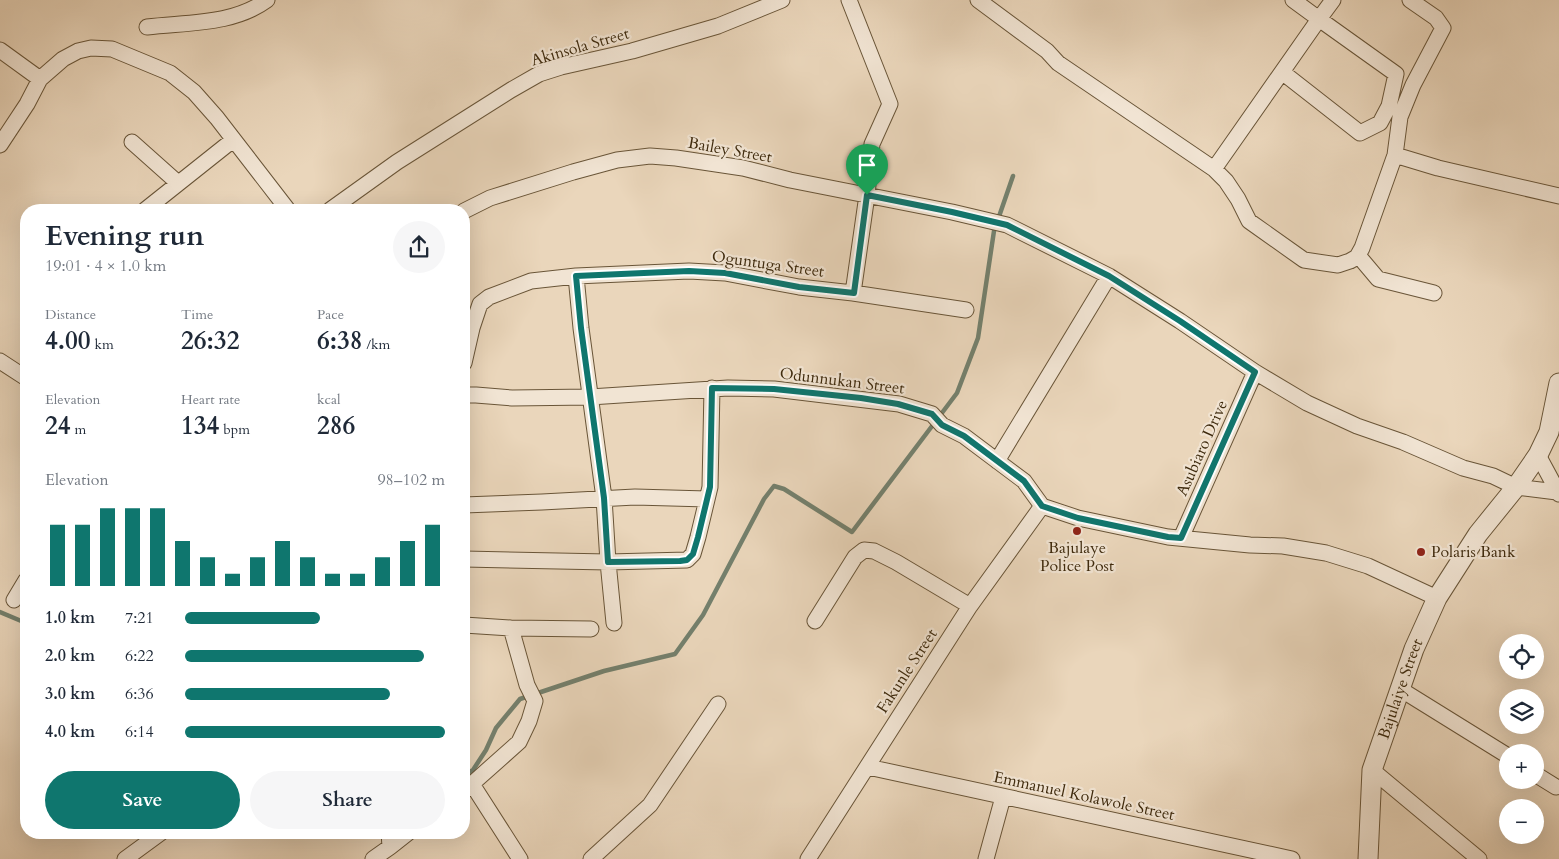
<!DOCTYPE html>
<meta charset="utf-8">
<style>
body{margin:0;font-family:Cardo,serif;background:#f6f6f7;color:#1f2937;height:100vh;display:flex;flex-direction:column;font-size:19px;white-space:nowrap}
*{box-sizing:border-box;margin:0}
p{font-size:16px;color:#747a83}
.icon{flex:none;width:28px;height:28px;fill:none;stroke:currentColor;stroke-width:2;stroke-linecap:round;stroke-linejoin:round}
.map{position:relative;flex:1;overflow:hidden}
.panel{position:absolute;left:20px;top:204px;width:450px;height:635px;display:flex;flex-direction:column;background:#fff;border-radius:20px;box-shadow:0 5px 20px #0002}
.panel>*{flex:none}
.fabs{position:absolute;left:1499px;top:634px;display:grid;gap:10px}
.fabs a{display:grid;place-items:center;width:45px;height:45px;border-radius:50%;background:#fff;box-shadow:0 5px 20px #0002;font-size:25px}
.pin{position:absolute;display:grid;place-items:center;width:42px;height:42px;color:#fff;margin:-51px -21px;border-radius:50% 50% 50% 0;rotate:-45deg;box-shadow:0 0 5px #0007}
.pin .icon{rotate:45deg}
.round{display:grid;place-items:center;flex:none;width:52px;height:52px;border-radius:26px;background:#f6f6f7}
.overview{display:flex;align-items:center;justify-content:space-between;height:85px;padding:0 25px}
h1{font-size:28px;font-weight:800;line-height:38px}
.figures{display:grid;grid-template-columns:repeat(3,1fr);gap:8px;height:85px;padding:5px 25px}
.figures div{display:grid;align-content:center}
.figures b{font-size:25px;font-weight:800}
.figures small{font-size:14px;font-weight:400}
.figures p{font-size:14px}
.chart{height:140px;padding:10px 25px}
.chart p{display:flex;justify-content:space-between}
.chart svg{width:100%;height:90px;margin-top:5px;stroke:#0f766e;stroke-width:6}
.primary-button{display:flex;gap:10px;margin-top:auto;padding:10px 25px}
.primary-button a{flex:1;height:58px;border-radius:30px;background:#0f766e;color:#fff;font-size:20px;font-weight:800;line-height:58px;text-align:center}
.primary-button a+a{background:#f6f6f7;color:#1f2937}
ul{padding:0 25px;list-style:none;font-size:16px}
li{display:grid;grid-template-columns:80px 60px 1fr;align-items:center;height:38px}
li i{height:12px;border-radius:6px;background:#0f766e}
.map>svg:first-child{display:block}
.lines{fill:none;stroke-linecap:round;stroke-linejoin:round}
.stream{stroke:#74806d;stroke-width:4.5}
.minor-casing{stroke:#695538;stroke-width:17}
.tertiary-casing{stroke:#695538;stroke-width:21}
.minor{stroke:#f1e4d3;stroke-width:15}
.tertiary{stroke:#f1e4d3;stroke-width:19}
.route-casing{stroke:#fff;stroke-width:10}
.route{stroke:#0f766e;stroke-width:6}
.poi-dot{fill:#8f2418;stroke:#f1e4d3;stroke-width:2}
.labels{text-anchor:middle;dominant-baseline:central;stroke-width:4.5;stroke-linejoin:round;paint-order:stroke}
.street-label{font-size:16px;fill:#3e2a0d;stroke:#f1e4d3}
.poi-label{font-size:16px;fill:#3e2a0d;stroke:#f1e4d3}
</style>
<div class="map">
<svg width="1559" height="859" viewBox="0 0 1559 859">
<rect width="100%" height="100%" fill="#ead6bb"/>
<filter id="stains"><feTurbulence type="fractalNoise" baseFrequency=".004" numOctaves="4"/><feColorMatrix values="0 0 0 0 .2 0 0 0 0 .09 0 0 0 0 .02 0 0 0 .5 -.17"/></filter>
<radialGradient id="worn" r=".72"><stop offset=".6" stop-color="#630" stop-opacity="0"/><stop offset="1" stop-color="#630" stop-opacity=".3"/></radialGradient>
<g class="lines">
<path class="stream" d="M0,612L26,623
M464,775L473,770L486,750L496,728L520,699L604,671L675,654L703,615L764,499L774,486L784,489L852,532L957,393L978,338L994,231L1013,176"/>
<g class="minor-casing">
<path id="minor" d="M849,0L890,104L872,144L867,195L853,293
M978,0L1047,51L1058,63L1214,169L1226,181L1238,199L1249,221L1304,260L1338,265L1350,261L1357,257L1362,248L1395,155L1438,168L1559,196
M1293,0L1319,19L1333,0
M147,27C188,22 233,25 267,0
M0,50L40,79
M132,142L178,183
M0,145L27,104L40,79L63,59L78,51L91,48L112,49L170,73L194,92L217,118L288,210
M1395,155L1400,117L1413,85L1443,28L1436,18L1410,0
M1214,169L1319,19L1396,74L1389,106L1380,123L1360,133L1282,72
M145,210L233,140
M330,210L397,162L511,90L539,74L561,67L632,51L718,26L782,0
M464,211L490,198L573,172L617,160L650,156L676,158L743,168L790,180L952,212L1007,225L1109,276L1180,321L1255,372L1307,403L1357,426L1403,442L1463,468L1493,476L1516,487L1557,492
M1357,257L1362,260L1378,279L1434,293
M576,276L581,328L604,498L608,562L614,623
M0,361L26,378
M464,363L472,328L480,304L489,297L531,281L576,276L689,271L725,273L799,287L853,293L966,310
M464,395H476L512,398L590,397L728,388L774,389L899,404L932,414L942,425L964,436L1024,481L1042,506L1078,518L1168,537L1250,545L1283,546L1326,553L1368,566L1437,598
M1538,455L1559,494
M997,461L1109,276
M464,505L542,502L635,497L707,499
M1181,538L1255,372
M464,559L608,562L687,560L693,554L698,537L710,487L712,388
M14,600L26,580
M815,621L855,557L864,550L874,551L896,562L970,606
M464,625L511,628L591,629
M1400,689L1508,756
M868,767L1292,859
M1372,770L1479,859
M1535,774L1556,787
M472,784L520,859
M464,791L519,742L529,721L535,701L527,685L511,628
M390,847L409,832
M125,859L162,832
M373,859L390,847L389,832
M591,859L650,805L718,704
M808,859L970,606L1042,506
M986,859L1003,797"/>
</g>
<g class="tertiary-casing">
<g id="tertiary">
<path id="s1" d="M1368,859L1372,770L1414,649L1437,598L1478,534L1516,487L1538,455L1549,432L1559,383"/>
</g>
</g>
<use href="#minor" class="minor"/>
<use href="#tertiary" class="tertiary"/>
</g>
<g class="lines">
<g class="route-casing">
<path id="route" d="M867,195L952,212L1007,225L1109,276L1180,321L1255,372L1181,538L1168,537L1078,518L1042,506L1024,481L964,436L942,425L932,414L898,404L861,398L774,389L712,388L710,487L698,537L693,554L687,560L680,561L608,562L604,498L581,328L576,276L689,271L725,273L799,287L854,293Z"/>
</g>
<use href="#route" class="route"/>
</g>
<g class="poi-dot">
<circle cx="1077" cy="531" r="5"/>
<circle cx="1421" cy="552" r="5"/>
</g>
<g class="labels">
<g class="street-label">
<text transform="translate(580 47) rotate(-16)">Akinsola Street</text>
<text transform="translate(730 150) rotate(10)">Bailey Street</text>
<text transform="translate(768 264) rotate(8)">Oguntuga Street</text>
<text transform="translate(842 381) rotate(7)">Odunnukan Street</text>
<text transform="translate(1202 448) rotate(-66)">Asubiaro Drive</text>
<text transform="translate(907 671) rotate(-57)">Fakunle Street</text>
<text stroke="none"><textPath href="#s1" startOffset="175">Bajulaiye Street</textPath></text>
<text transform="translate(1084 796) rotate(12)">Emmanuel Kolawole Street</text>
</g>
<g class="poi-label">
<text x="1077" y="548">Bajulaye<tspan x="1077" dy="18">Police Post</tspan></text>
<text x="1431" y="552" text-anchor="start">Polaris Bank</text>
</g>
</g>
<rect width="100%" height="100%" filter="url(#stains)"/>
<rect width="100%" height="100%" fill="url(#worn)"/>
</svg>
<div class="fabs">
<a><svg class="icon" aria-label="locate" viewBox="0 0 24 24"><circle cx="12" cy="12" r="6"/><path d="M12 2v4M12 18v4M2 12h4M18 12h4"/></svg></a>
<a><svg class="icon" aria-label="layers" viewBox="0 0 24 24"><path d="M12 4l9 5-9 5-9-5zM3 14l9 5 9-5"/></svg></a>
<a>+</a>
<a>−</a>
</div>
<div class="pin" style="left:867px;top:195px;background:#1e9e55"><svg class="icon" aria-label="arrive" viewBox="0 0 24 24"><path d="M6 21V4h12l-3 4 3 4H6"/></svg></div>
<section class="panel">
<div class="overview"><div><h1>Evening run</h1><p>19:01 · 4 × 1.0 km</p></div><a class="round"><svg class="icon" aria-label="share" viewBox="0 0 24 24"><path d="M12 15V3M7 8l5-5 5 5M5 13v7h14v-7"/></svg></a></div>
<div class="figures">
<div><p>Distance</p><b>4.00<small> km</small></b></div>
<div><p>Time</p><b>26:32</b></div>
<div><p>Pace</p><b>6:38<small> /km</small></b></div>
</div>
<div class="figures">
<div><p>Elevation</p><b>24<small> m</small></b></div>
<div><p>Heart rate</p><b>134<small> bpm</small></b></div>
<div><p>kcal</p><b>286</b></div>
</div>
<div class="chart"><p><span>Elevation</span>98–102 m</p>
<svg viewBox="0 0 160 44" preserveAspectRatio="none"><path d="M5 44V14M15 44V14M25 44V6M35 44V6M45 44V6M55 44V22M65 44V30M75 44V38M85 44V30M95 44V22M105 44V30M115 44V38M125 44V38M135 44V30M145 44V22M155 44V14"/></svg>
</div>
<ul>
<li><b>1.0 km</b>7:21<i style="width:52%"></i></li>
<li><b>2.0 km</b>6:22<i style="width:92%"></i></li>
<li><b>3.0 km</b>6:36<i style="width:79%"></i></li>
<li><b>4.0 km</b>6:14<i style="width:100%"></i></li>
</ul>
<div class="primary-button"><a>Save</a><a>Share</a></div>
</section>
</div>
